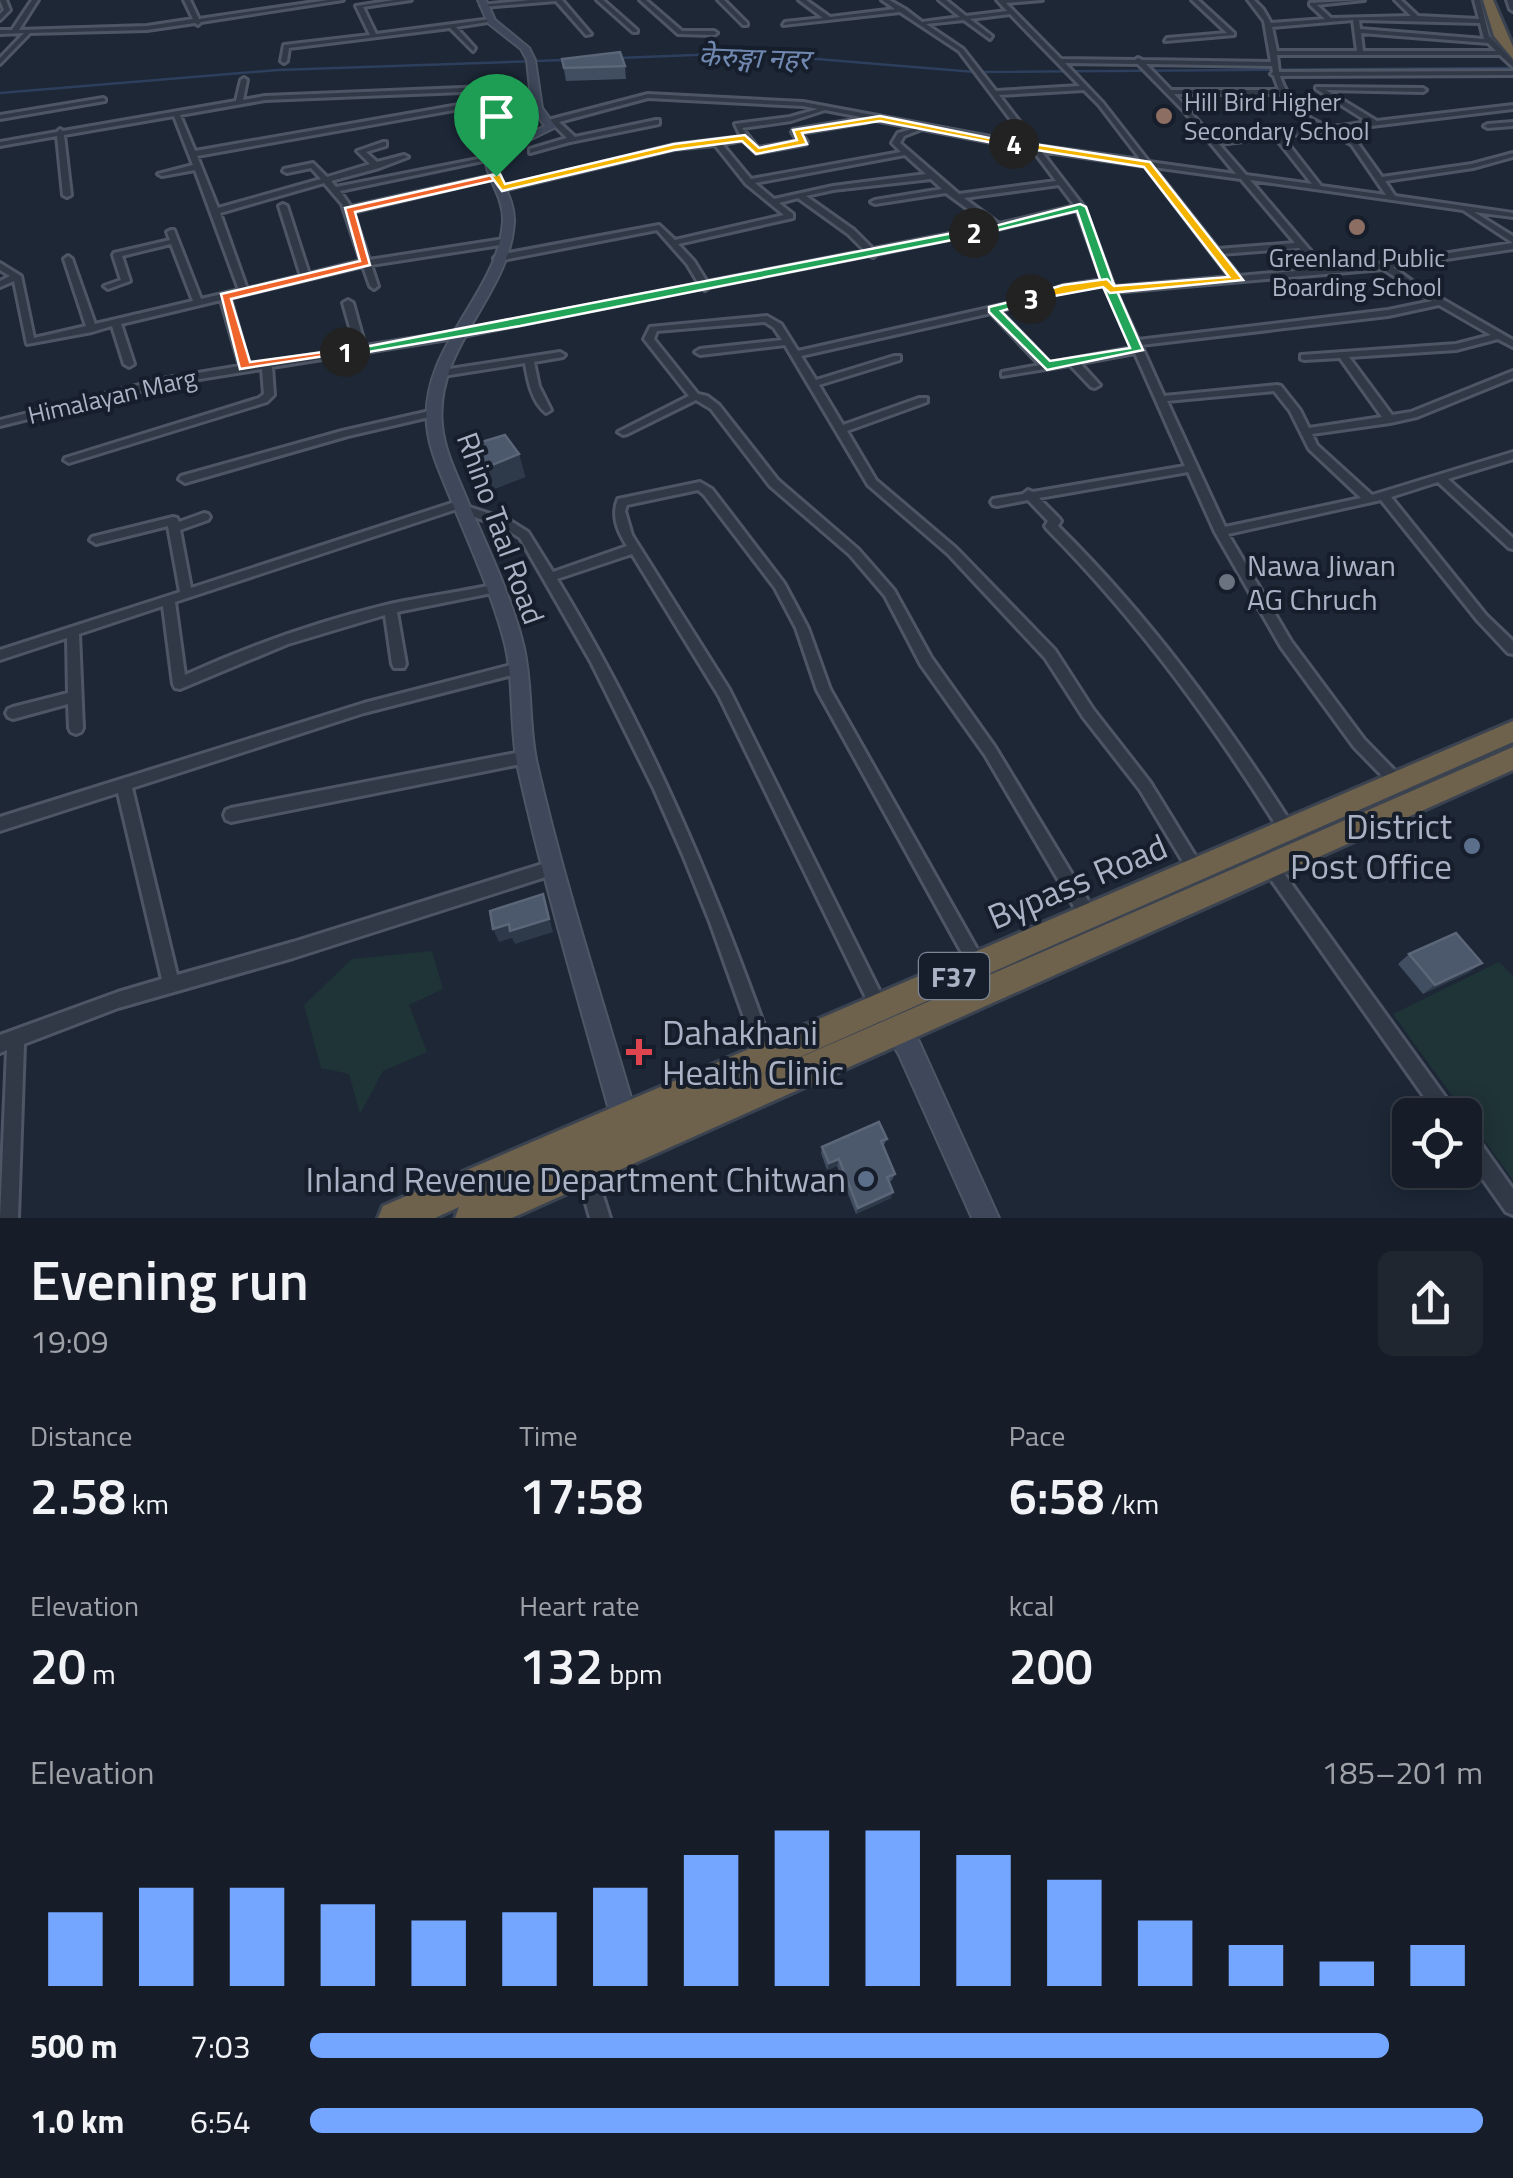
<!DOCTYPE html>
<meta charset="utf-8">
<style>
body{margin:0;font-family:"Titillium Web","Noto Sans Devanagari",sans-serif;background:#1f2630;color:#f1f3f6;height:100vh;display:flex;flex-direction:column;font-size:38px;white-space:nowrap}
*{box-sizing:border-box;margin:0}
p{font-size:32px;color:#9ea2a8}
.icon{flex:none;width:55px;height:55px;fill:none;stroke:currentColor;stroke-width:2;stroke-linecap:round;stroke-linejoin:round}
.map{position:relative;height:1218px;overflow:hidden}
.details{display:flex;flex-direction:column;background:#161d28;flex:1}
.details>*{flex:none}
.tools{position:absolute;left:1392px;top:1098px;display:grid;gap:20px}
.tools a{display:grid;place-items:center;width:90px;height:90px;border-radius:15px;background:#161d28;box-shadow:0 5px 25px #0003,0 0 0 2px #353b45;font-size:50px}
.pin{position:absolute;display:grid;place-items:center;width:85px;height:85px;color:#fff;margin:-102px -42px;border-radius:50% 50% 50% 0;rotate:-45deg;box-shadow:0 0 10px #0007}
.pin .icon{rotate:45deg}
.km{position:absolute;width:50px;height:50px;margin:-25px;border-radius:50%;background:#222;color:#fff;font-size:28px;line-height:50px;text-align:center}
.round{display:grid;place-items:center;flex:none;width:105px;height:105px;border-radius:15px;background:#1f2630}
.headline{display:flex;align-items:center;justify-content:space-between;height:170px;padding:0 30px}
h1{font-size:55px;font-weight:600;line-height:75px}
.figures{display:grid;grid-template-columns:repeat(3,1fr);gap:15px;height:170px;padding:10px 30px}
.figures div{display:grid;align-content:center}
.figures b{font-size:50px;font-weight:600}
.figures small{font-size:28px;font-weight:400}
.figures p{font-size:28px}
.chart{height:280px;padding:20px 30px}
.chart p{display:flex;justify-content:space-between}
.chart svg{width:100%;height:180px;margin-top:10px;stroke:#74a5ff;stroke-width:6}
ul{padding:0 30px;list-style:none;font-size:32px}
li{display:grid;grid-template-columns:160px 120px 1fr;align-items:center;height:75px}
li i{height:25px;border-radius:12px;background:#74a5ff}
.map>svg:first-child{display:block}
.green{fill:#1f3437}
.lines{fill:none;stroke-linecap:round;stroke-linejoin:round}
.stream{stroke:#2d3f5d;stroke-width:2.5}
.street-casing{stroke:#4e5665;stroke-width:6}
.secondary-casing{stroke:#4e5665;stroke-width:4}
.highway-casing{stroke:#3b4351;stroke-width:6}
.street{fill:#313947;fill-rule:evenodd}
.secondary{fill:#3e485a;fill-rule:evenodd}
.highway{fill:#6e624d;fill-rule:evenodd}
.wall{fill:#414d60}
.shaded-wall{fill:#2e394a}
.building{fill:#4c586b;stroke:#5b6679;stroke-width:2.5}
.split-1{fill:#f0652b;stroke:#fff;stroke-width:2.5}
.split-2{fill:#22a559;stroke:#fff;stroke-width:2.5}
.split-3{fill:#22a559;stroke:#fff;stroke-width:2.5}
.split-4{fill:#f5b400;stroke:#fff;stroke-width:2.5}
.split-5{fill:#f5b400;stroke:#fff;stroke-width:2.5}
.education-dot{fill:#8d6e63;stroke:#161e2b;stroke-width:4}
.worship-dot{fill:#6b7280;stroke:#161e2b;stroke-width:4}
.service-dot{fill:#5c6f8a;stroke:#161e2b;stroke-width:4}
.health-dot{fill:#e0444e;stroke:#161e2b;stroke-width:4}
.labels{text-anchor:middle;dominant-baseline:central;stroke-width:8;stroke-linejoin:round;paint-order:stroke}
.far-poi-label{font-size:25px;fill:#aab3c5;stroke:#161e2b;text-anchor:start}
.far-street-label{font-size:25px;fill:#aab3c5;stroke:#161e2b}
.far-water-label{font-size:28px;font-style:italic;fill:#7088b0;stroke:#161e2b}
.shield{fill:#161e2b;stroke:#7e8697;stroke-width:2.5}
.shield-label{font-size:28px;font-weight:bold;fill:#aab3c5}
.street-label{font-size:30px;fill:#aab3c5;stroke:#161e2b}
.poi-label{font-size:30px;fill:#aab3c5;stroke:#161e2b;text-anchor:start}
.near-poi-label{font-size:35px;fill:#aab3c5;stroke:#161e2b;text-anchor:end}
.near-street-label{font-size:35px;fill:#aab3c5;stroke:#161e2b}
</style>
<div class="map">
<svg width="1513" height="1218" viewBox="0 0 1513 1218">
<rect width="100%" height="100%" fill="#1d2736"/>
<path class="green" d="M432,951L443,989L409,1005L427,1052L383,1071L360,1114L349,1074L321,1068L304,1005L352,959Z
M1499,962L1513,976V1180L1393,1014Z"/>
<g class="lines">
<path class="stream" d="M618,58L745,53L975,72L1509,68
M0,93L278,70L564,60"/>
<g class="street-casing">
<path id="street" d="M0,0H6L10,10L0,20V14L4,10Z
M32,0H38L19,30L147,26L193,19L184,0H190L199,19L328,0H343L201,22L198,25L195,23L147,30L30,33L0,64V58L24,33L0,34V30H12Z
M394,0H411L363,7L376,34L491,19L494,21L456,27L475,48L473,51L450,28L289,48L287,61L284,63L281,61L284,45L370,35L356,6Z
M530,0H562L591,34L586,35L556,1L484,7L481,5Z
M597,0H603L637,30V32H633Z
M640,0H646L682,31H714L717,33L714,35L678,34Z
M718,0H724L747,23V25H743Z
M799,0H806L830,17L895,9L882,0H889L905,9L922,22L960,17L939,0H946L966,16L1007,11L997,0H1042L1006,3L1061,59L1135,60L1138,58L1142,60L1271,62L1264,21L1248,0H1254L1263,9L1271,23L1325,19L1310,5V3L1364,0L1317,5L1331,18L1411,16L1395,0H1401L1418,16L1479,19L1474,0H1480L1489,36L1513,61V67L1500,55H1277L1279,72L1513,71V75L1280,76C1287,98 1304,121 1329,126C1340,128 1356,123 1368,122L1316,89V87L1423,88L1426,90L1423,92L1326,90L1377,121L1513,105V109L1338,130L1354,138L1382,177L1472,164L1513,153V157L1473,168L1385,181L1395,196L1513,213V217L1474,212L1513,236V243L1463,210L1250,180L1326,269L1385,263L1513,243V249L1393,267L1416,284L1513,340V347L1498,339L1456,350L1349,357L1392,415L1411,412L1513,371V378L1417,417L1390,423L1312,434L1317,445L1372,495L1513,452V459L1448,479L1513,538V549L1509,548L1438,482L1391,497L1486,615L1513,641V654L1508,653L1478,621L1381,500L1228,534L1291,641L1364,739L1401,777L1403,781L1401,785L1396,787L1391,785L1354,747L1281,647L1215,532L1188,472L1039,498L1059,518L1061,521L1058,526C1149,616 1224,718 1293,826L1295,831L1293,836L1288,838L1283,836C1214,725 1139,622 1047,529L1045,526L1048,521L1028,500L997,506L993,505L991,502L993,499L1023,494L1028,490L1033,492L1185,466L1135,353L1080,363L1100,385L1095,388L1091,387L1070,365L1002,376V372L1040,365L991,313L801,356L816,380L894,356H900V360L819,385L843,425L919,398H927V402L847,431L876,480L956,548L1055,650L1093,709L1150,782L1201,865L1204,870L1201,875L1196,877L1191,875L1140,790L1083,717L1045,658L948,554L868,485L785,345L700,355L695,352L700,349L782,340L774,328L765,322L657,331L654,339L698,394L707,396L719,405L778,480L858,549L894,590L931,657L995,747L1095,912L1097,917L1095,922L1089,925L1083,922L985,755L921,665L885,596L850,555L770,486L711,409L696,400L627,434L623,435L618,432L689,396L644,339L650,327L767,316L781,324L798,351L1015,302L1063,286L1102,280L1077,210L998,229L877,254L873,257L869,255L709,287L705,290L702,288L448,339L272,367L274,395L267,402L69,463L64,460L65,458L259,398L264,394L262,369L168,384L0,426V420L168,378L240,366L221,300L121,324L134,364L129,367L124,364L112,326L92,332L27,344L14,281L0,287V281L10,276L0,270V263L21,276L34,338L86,326L64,259L68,256L72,259L95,324L193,301L171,244L122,256L130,281L108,289L104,286L121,280L113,255L114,253L170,240L167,232L171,230H174L201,299L239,290L195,170L162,176L158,174L193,165L174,116L64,135L71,195L67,197L63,195L57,136L0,146V142L57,132L60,129L63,131L236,101L241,80L244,78L247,80L243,100L265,96L487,87L507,90L539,107V109H535L515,99L197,156L218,208L321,179L311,168L287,173L283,171L284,169L313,163L327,177L370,164L357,151L383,142H386V146L366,152L377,162L404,155L408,157L379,168L331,181L336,187L488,157L492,159L340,191L351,207L496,175L500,177L353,212L369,260L504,239L507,240V244L371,265L378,286L374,289L370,286L363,266L230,298L249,365L356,348L343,303L348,300L353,303L365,346L448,333L699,284L687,264L657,230L498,261L494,258L498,255L659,225L675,240L784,215L746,184L715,145L674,149L503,190L499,188L674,145L741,137L735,124L790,117L818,109L803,106L648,98L559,122L575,137L656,120H659V124L570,142L530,153V149L567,138L553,124H548V120L648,94L803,102L1029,144L959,51L900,12L783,25L785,22L823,18ZM1010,14L1080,86L996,91L963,49L926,24L964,20L990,39L992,36L970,19ZM1353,20L1357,51H1277L1272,27ZM1359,20L1480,23L1484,39L1360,29ZM1361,33L1488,43L1496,51H1363ZM1065,63L1138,64L1184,111L1236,174L1149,162L1103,103ZM1146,64L1272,66L1273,72L1271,74L1274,76L1279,90H1171ZM1084,90L1099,105L1141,160L1038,146L999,95ZM487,91L503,93L510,96L195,151L180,115L265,100ZM1174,94H1281L1296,113L1320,127L1215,140ZM825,110L866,118L793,130L792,132L798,141L758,148L742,128L791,121ZM870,119L916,128L898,133L892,143L901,152L751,179L722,144L743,140L756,153L806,144L807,142L801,133L867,122L869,121ZM922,129L1033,150L1056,181L959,194L900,143L904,136ZM1329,131L1352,145L1386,195L1321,186L1282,136ZM1275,137L1312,184L1246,175L1219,144ZM1041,151L1145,166L1230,277L1114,287L1084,207ZM905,155L926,174L833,186L774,199L755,183ZM1153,167L1241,179L1295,243L1218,249ZM931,179L942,189L875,200L871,202L875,204L946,193L991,226L873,249L854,230L806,196L833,190ZM324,183L342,204L361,261L309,274L287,206L283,204L279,206L301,276L247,289L220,213ZM1059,185L1075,206L999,224L964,198ZM798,198L848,234L865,251L707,282L694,261L678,244L793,218V214L779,203ZM1299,248L1317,269L1239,276L1221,254ZM1383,269L1432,301L1388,310L1138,340L1116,292ZM1104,285L1132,348L1050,363L1000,311L1064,291ZM1439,305L1491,335L1456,344L1301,355V359L1304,360L1340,358L1382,417L1309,428L1300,410L1281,386L1277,385L1164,396L1141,345L1388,316ZM1274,391L1290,411L1309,449L1361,498L1225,527L1167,401Z
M1192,0H1198L1234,33V35L1165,41L1167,38L1227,33Z
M1507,0H1513V11L1510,9Z
M103,98L105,99V101L0,119V115Z
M1513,122V126L1488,128L1484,126L1488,124Z
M560,352L565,355L563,357L534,362L539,386L551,410L546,413C532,402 528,381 525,363L443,376L438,373L443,370Z
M434,410L439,413L438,415L348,436L185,483L179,479L181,476L342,431Z
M700,482L712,489L784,583L808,628L830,689L986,965L984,971L978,973L972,971L817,690L796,628L775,588L704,495L698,490L627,505L625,511L632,535L729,689L888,1008L886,1014L880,1016L874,1014L719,696L632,554L557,579C649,730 718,893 776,1059L773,1065L767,1068L761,1065L710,922L683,855L654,789L591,662L520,538L501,526L459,512L457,509L175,602L185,675C251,645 320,621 390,604C426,596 462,592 497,584L501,585L503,588L501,591L497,592L397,612L406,664L404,668H394L392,664L385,615L288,644L180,689L175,688L173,684L163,606L79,634L83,728L81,732L76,734L71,732L69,728L68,704L13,719L8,717L6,713L8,709L13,707L68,693L67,638L0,660V650L180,592L168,526L96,544L90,540L92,537L173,517L177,518L179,522L204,513L208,514L210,517L208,520L180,530L191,588L461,500L465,501L466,506L509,520L528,532L553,572L627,546C618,532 611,516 618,499Z
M519,663L524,664L526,668L524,672L364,713L132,788L177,975L293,942L552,861L557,863L560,868L557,873L552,875L293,958L118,1008L24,1044L18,1218H0L7,1050L0,1053V1035L118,992L162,979L118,793L0,831V817L364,703Z
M526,751L531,753L533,757L531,761L526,763L231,822L226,820L224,815L226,810L231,808Z
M1270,859L1275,861L1454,1109L1457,1115H1437L1265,871L1262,866L1265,861Z
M1465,1129L1472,1131L1513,1189V1215L1506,1212L1465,1154Z
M585,1158L592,1160L594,1167L610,1218H590L576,1167L578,1160Z"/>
</g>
<g class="secondary-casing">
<path id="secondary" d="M478,0H486L495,20L529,48L535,60L542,108L556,127L494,157C498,180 515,198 514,222C510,295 434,347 442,425C444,448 454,469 463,490C484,541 510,591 523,644C533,684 528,725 537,764C565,887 605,1007 640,1128L636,1137L627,1141L618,1137L614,1128C581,1008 545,889 518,768C509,726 515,681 504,640C491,591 469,544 450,497C441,474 429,450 427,425C420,346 499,293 503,221C504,198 487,179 484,156L545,126L532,108L527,60L521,49L488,23Z
M893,1012L901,1016L917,1037L999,1218H972L899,1055L881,1024L885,1016Z"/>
</g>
<g class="highway-casing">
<path id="highway" d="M1483,0H1493L1513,47V59L1494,36Z
M1513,721V742L714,1095L1513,747V770L512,1218H455L459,1207L435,1218H378L383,1206Z"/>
</g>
<use href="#street" class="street"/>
<use href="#secondary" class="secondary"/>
<use href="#highway" class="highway"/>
</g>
<path class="wall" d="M562,59L625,66L626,79L566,81Z
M468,446L519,454L525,477L486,492L474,469Z
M1409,954L1470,972L1423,994L1398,964Z
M887,1139L883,1147L895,1174L892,1180L889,1182L891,1198L856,1214L837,1166L827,1170L821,1153L822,1147Z"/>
<path class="shaded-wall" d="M519,454L525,477L486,492L480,470Z
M543,894L553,932L515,944L512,938L499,942L493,929Z
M1482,963L1470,972L1423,994L1435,985Z
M839,1159L837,1166L827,1170L829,1163Z
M893,1192L891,1198L856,1214L858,1208Z"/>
<path class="building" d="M620,52L625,66L564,68L562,59Z
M505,435L519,454L480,470L468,446Z
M543,894L549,919L510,931L509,924L493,929L490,911Z
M1456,933L1482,963L1435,985L1409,954Z
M879,1122L887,1139L881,1141L895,1174L887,1177L893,1192L858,1208L839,1159L829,1163L822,1147Z"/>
<path class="split-1" d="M496,174L500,179L355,212L370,265L231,299L250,362L345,349L351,352L240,369L221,294L360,261L345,208Z"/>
<path class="split-2" d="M974,229L977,235L520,326L345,356L339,352Z"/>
<path class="split-3" d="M1080,204L1086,207L1113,282L1143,350L1047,370L989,312V307L1035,296V301L1001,311L1050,361L1130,348L1101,282L1077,211L974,236L968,233Z"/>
<path class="split-4" d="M1014,141L1150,162L1243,280L1110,293L1103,287L1027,301V296L1063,285L1107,279L1114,286L1229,277L1144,167L1011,146Z"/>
<path class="split-5" d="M880,116L1019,144L1014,147L880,121L802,133L807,144L756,154L742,141L674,150L502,191L491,176L500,174L505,184L674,144L745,135L759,148L797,140L793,130Z"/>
<g class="education-dot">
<circle cx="1164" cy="116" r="10"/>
<circle cx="1357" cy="227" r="10"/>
</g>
<circle class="worship-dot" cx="1227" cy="582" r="10"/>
<g class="service-dot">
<circle cx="1472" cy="846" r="10"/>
<circle cx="866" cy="1179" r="10"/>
</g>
<path class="health-dot" d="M634 1037h10v10h10v10h-10v10h-10v-10h-10v-10h10z"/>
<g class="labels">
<g class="far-poi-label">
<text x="1184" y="102">Hill Bird Higher<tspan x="1184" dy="29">Secondary School</tspan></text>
<text x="1357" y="258" text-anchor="middle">Greenland Public<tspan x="1357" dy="29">Boarding School</tspan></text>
</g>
<g class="far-street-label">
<text transform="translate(112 396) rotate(-13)">Himalayan Marg</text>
</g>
<g class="far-water-label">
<text transform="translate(754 57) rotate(2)">केेरुङ्गा नहर</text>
</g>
<rect class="shield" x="919" y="953" width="70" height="46" rx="8"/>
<g class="shield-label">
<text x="954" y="976">F37</text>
</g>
<g class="street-label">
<text transform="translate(501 528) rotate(70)">Rhino Taal Road</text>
</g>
<g class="poi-label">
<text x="1247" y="565">Nawa Jiwan<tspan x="1247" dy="34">AG Chruch</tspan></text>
</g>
<g class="near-poi-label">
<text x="1452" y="826">District<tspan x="1452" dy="40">Post Office</tspan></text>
<text x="662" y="1032" text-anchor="start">Dahakhani<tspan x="662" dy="40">Health Clinic</tspan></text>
<text x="846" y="1179">Inland Revenue Department Chitwan</text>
</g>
<g class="near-street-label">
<text transform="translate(1077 881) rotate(-23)">Bypass Road</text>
</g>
</g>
</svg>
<div class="tools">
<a><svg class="icon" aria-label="locate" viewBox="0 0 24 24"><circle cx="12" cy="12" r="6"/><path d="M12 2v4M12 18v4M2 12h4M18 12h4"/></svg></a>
</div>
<div class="pin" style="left:496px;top:176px;background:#1e9e55"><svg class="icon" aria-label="arrive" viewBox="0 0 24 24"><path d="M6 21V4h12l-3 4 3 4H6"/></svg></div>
<b class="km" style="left:345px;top:352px">1</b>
<b class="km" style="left:974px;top:233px">2</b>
<b class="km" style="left:1031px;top:299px">3</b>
<b class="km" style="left:1014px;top:144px">4</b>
</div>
<section class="details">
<div class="headline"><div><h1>Evening run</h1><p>19:09</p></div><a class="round"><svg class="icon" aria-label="share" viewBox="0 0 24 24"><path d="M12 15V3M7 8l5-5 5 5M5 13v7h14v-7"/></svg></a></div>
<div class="figures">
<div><p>Distance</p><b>2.58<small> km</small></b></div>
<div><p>Time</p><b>17:58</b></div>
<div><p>Pace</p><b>6:58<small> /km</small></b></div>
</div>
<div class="figures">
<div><p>Elevation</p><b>20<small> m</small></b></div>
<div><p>Heart rate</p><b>132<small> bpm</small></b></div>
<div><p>kcal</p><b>200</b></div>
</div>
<div class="chart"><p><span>Elevation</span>185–201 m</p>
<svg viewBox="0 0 160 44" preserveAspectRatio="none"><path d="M5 44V26M15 44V20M25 44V20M35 44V24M45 44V28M55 44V26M65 44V20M75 44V12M85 44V6M95 44V6M105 44V12M115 44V18M125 44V28M135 44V34M145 44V38M155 44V34"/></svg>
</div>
<ul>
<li><b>500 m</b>7:03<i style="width:92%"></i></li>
<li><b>1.0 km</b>6:54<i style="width:100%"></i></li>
</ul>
</section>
